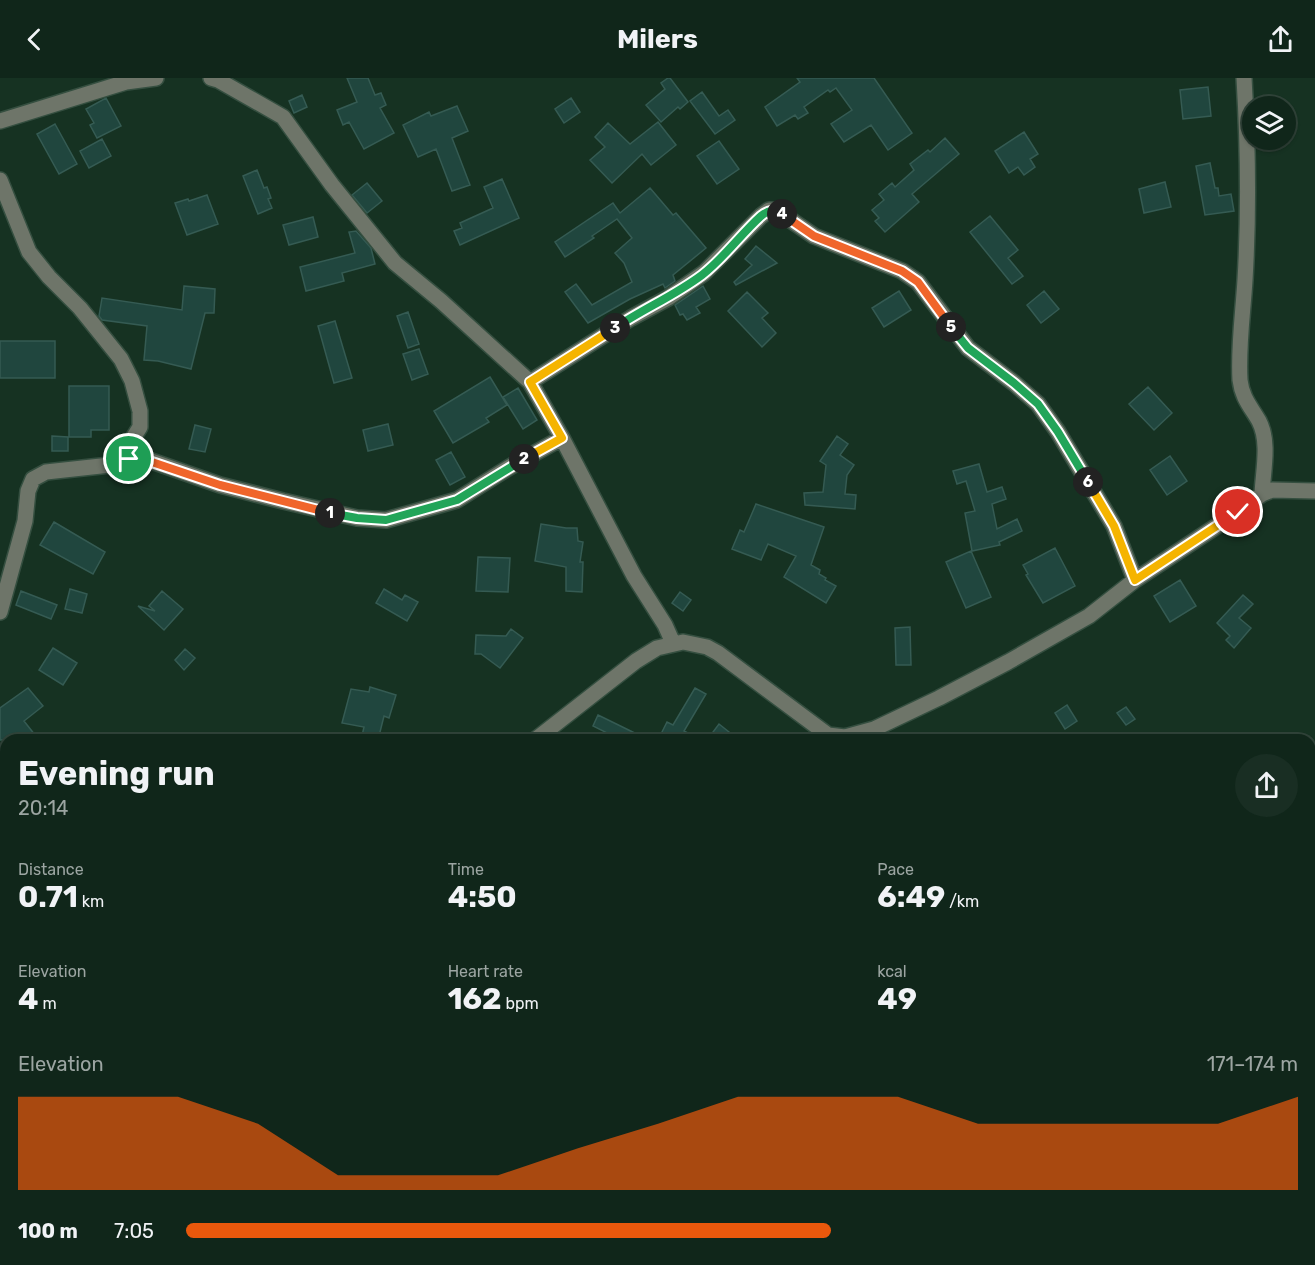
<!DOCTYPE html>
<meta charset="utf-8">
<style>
body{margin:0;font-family:Rubik,sans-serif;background:#192e23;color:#f1f3f6;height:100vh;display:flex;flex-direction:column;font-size:22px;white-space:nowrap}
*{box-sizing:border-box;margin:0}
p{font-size:20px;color:#9ca5a2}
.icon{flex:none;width:33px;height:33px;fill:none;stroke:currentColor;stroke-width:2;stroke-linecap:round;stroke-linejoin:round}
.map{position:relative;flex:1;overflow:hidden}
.sheet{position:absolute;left:0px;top:656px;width:1316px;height:532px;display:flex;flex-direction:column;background:#10261a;border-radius:18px 18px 0 0;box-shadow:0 2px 4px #0004,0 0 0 2px #304339}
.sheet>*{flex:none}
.fabs{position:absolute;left:1242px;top:18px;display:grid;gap:12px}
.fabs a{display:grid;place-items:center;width:54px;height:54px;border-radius:50%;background:#10261a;box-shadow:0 2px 4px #0004,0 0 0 2px #304339;font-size:30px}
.pin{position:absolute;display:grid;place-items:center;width:51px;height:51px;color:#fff;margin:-26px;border:3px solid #fff;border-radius:50%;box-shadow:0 2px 6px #0007}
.km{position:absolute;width:30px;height:30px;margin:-15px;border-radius:50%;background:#222;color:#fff;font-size:16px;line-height:30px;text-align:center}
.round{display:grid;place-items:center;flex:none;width:63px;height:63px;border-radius:32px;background:#192e23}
.headline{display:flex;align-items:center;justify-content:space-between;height:102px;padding:0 18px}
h1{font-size:33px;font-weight:700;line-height:45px}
.metrics{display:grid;grid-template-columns:repeat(3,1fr);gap:9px;height:102px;padding:6px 18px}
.metrics div{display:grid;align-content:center}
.metrics b{font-size:30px;font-weight:700}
.metrics small{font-size:16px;font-weight:400}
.metrics p{font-size:16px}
.chart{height:168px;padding:12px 18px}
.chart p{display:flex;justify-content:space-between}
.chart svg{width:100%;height:108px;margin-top:6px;fill:#ea580c;opacity:.7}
ul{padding:0 18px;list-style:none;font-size:20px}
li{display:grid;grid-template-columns:96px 72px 1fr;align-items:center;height:45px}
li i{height:15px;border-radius:8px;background:#ea580c}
header{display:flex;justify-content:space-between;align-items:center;height:78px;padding:0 18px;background:#10261a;font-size:27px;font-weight:700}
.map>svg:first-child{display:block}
.building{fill:#20463e;stroke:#355b53;stroke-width:1.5}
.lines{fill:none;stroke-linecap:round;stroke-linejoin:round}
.minor-casing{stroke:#354f40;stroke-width:18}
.minor{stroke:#6e7569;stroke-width:15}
.split-1-casing{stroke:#fff;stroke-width:12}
.split-2-casing{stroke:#fff;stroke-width:12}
.split-3-casing{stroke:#fff;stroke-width:12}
.split-4-casing{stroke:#fff;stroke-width:12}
.split-5-casing{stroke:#fff;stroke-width:12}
.split-6-casing{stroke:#fff;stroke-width:12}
.split-7-casing{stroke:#fff;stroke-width:12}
.split-1{stroke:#f0652b;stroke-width:8}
.split-2{stroke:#22a559;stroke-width:8}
.split-3{stroke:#f5b400;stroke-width:8}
.split-4{stroke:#22a559;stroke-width:8}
.split-5{stroke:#f0652b;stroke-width:8}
.split-6{stroke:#22a559;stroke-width:8}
.split-7{stroke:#f5b400;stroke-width:8}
</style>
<header><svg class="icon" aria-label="back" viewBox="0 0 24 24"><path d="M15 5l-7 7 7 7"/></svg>Milers<svg class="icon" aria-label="share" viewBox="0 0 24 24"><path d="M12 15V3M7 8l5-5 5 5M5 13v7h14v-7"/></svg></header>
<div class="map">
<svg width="1315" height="1187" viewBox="0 0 1315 1187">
<rect width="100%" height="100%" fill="#163222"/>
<path class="building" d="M347,0H368L375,17L381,15L386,27L380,30L394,55L364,71L349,44L343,47L337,32L357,24Z
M668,0H670L688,24L680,31L678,29L661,44L646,27L665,11L661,5Z
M797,0H874L912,55L888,72L871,47L844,64L831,46L852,32L836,10L830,14L828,12L804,29L808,35L798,41L795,37L777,48L765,29L800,4Z
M1208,9L1211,38L1183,41L1180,12Z
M702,14L719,38L728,32L735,42L715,56L690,23Z
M302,17L307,29L294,35L289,23Z
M106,20L121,48L97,60L90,47L94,45L86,31Z
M571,20L580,34L564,45L555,31Z
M457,28L468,53L452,60L470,107L452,113L436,71L418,79L403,47L429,34L431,38Z
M658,44L676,67L651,87L642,76L612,105L590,82L605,69L595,59L608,45L630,66Z
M55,46L77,86L59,96L37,56Z
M1024,54L1038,76L1030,81L1035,89L1024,97L1018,89L1009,95L995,73Z
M945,60L959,76L912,116L919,124L885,154L875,143L879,140L872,132L884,122L879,116L892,105L895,109L914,92L910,86L928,72L930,74Z
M102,61L111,78L89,90L80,73Z
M719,63L739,91L717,106L697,78Z
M1210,85L1215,110H1218L1219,118L1231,116L1234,133L1205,137L1196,88Z
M257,92L264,110L267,109L271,120L268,121L272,130L258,136L243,98Z
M502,101L519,140L460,167L454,153L462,150L460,145L493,130L484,109Z
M1165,104L1171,129L1144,135L1139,111Z
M367,105L382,123L367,135L352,117Z
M650,110L673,137L676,135L706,170L673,197L675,203L665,210L663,206L630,221L588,245L565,214L576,206L592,227L632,204L624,185L615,175L632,160L617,141L592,158L594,160L565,179L555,164L613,125L620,135Z
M207,117L218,146L187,157L175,125L188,121L189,123Z
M990,138L1018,172L1008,180L1023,198L1012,206L970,154Z
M313,139L318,159L289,167L283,147Z
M356,153L371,170L375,186L342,195L344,203L306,213L300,189L355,175L349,154Z
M756,168L777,185L736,207L734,204L752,187L745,181Z
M184,208L215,211L214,235H205L191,291L158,283L144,282L147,248L102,242L99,238L102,220L182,232Z
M703,208L710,221L696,229L700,235L687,242L683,236L680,237L675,227Z
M899,213L911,232L884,249L872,230Z
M1044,213L1059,231L1041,245L1027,227Z
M747,214L768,235L762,240L776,255L762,269L728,233Z
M408,234L419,266L408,270L397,238Z
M335,243L352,300L334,305L318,248Z
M0,263H55V300H0Z
M419,271L428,296L412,302L403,276Z
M490,299L507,327L486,340L489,344L453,365L434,333Z
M69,308H109V352H91V359H69Z
M1148,309L1172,335L1154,352L1129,326Z
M518,310L537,342L523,351L503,319Z
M388,346L393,367L368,373L363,352Z
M195,347L211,351L205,374L189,371Z
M52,358L68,359V373H52Z
M837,358L848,366L840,377L854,387L847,397L845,416L856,417L855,431L805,427L804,415L823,414L826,387L820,383Z
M451,374L465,399L450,407L436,382Z
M1170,378L1187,403L1167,417L1150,392Z
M979,386L987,414L1002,409L1006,421L992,426L997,451L1017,441L1022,453L999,464L1000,467L972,473L965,435L975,433L966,403L957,406L953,393Z
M756,426L824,449L811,487L820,492L819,496L826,500L825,502L836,508L826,525L784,499L796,478L768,466L761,482L732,471L740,452L744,454Z
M54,444L105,474L93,496L40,467Z
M541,446L566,450H577L578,463L583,464L580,484H583L582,514L566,513V489L535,483Z
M1055,470L1075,508L1043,525L1026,497L1028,496L1023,487Z
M971,473L991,519L966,530L946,484Z
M478,479L510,480L508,514L476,513Z
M1180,502L1196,528L1170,544L1154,518Z
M70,511L87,516L82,535L65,531Z
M384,511L402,522L405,517L418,524L407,543L376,525Z
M21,513L57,527L51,541L16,527Z
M162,513L183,531L164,552L138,528L155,533L149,528Z
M680,514L691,522L683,533L672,525Z
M1243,517L1253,526L1239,540L1251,550L1234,570L1226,562L1230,558L1217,545Z
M910,549L911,587H896L895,550Z
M511,551L523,560L500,590L481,576H475L476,557L506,558Z
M53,570L77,585L63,607L39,592Z
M185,571L195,580L184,592L175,582Z
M370,609L396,617L389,640L384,638L378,662H361L364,649L342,645L351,611L369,614Z
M28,610L43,628L24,643L39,662H0V630Z
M695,610L706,616L684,653L701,662H658L667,644L673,647Z
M1067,627L1077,643L1065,651L1055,635Z
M1126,629L1135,641L1126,647L1117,635Z
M598,637L649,662H621L593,648Z
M719,646L739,662H707Z"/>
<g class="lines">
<g class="minor-casing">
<path id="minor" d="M211,0L218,2L283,39L332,107L395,185L441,223L530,304L562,360L634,498L665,547L673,565
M1244,0C1248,67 1249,135 1245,202C1243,235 1238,269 1240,302C1242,320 1251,329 1259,343C1270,364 1263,393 1262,416
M0,43L126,4L156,0
M0,102L29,174L49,199L80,230L121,281L132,303L140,333V349L130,365L112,384
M530,304L631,240L668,220L704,195L761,138L769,132H776L814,158L902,193L918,204L968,270L1014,305L1038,326L1058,354L1114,448L1135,502
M0,534L25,443L28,413L33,401L46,394L110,387L129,380H143L220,407L283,423L357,440L386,442L457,422L508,390L562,360
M535,662L636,583L657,570L683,564L707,569L718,575L828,657L845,659L874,651L939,620L1008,584L1089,538L1135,502L1238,434L1262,416L1272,412L1315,413
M0,742L6,750
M1310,923L1315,925
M0,976L6,975
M931,1182V1187
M305,1187L309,1182
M645,1187L649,1182"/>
</g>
<use href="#minor" class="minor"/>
</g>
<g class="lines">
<g class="split-1-casing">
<path id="split-1" d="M129,381H143L220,407L330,435"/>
</g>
<g class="split-2-casing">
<path id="split-2" d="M330,435L357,440L386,442L457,422L524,381"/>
</g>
<g class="split-3-casing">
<path id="split-3" d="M524,381L562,360L530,304L615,250"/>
</g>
<g class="split-4-casing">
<path id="split-4" d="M615,250C643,231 674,218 702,197C724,180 741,156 761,138C769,132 773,131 782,136"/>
</g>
<g class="split-5-casing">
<path id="split-5" d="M782,136L814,158L902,193L918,204L951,249"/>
</g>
<g class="split-6-casing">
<path id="split-6" d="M951,249L968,270L1014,305L1038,326L1058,354L1088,404"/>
</g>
<g class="split-7-casing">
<path id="split-7" d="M1088,404L1114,448L1135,502L1238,434"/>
</g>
<use href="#split-1" class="split-1"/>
<use href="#split-2" class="split-2"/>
<use href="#split-3" class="split-3"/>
<use href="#split-4" class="split-4"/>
<use href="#split-5" class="split-5"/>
<use href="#split-6" class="split-6"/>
<use href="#split-7" class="split-7"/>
</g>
</svg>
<div class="fabs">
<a><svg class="icon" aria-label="layers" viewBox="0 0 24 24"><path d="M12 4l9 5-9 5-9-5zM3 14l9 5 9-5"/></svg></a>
</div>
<div class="pin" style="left:129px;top:381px;background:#1e9e55"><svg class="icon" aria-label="arrive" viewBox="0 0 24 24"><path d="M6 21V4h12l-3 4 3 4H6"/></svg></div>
<div class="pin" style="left:1238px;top:434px;background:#d93025"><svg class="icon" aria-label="check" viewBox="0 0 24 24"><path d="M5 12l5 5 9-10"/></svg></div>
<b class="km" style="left:330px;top:435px">1</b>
<b class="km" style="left:524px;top:381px">2</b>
<b class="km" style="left:615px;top:250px">3</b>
<b class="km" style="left:782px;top:136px">4</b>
<b class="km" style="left:951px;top:249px">5</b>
<b class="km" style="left:1088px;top:404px">6</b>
<section class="sheet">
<div class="headline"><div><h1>Evening run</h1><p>20:14</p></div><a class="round"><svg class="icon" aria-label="share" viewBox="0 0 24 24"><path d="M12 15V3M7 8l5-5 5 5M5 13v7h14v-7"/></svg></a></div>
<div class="metrics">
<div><p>Distance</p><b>0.71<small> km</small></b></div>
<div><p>Time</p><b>4:50</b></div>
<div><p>Pace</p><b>6:49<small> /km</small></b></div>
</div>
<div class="metrics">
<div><p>Elevation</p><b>4<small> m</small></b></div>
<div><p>Heart rate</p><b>162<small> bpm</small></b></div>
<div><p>kcal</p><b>49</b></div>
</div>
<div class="chart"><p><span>Elevation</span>171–174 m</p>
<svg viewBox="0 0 160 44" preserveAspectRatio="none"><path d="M0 44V6L10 6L20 6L30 17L40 38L50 38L60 38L70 27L80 17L90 6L100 6L110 6L120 17L130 17L140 17L150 17L160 6V44z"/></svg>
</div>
<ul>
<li><b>100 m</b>7:05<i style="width:58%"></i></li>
</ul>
</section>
</div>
